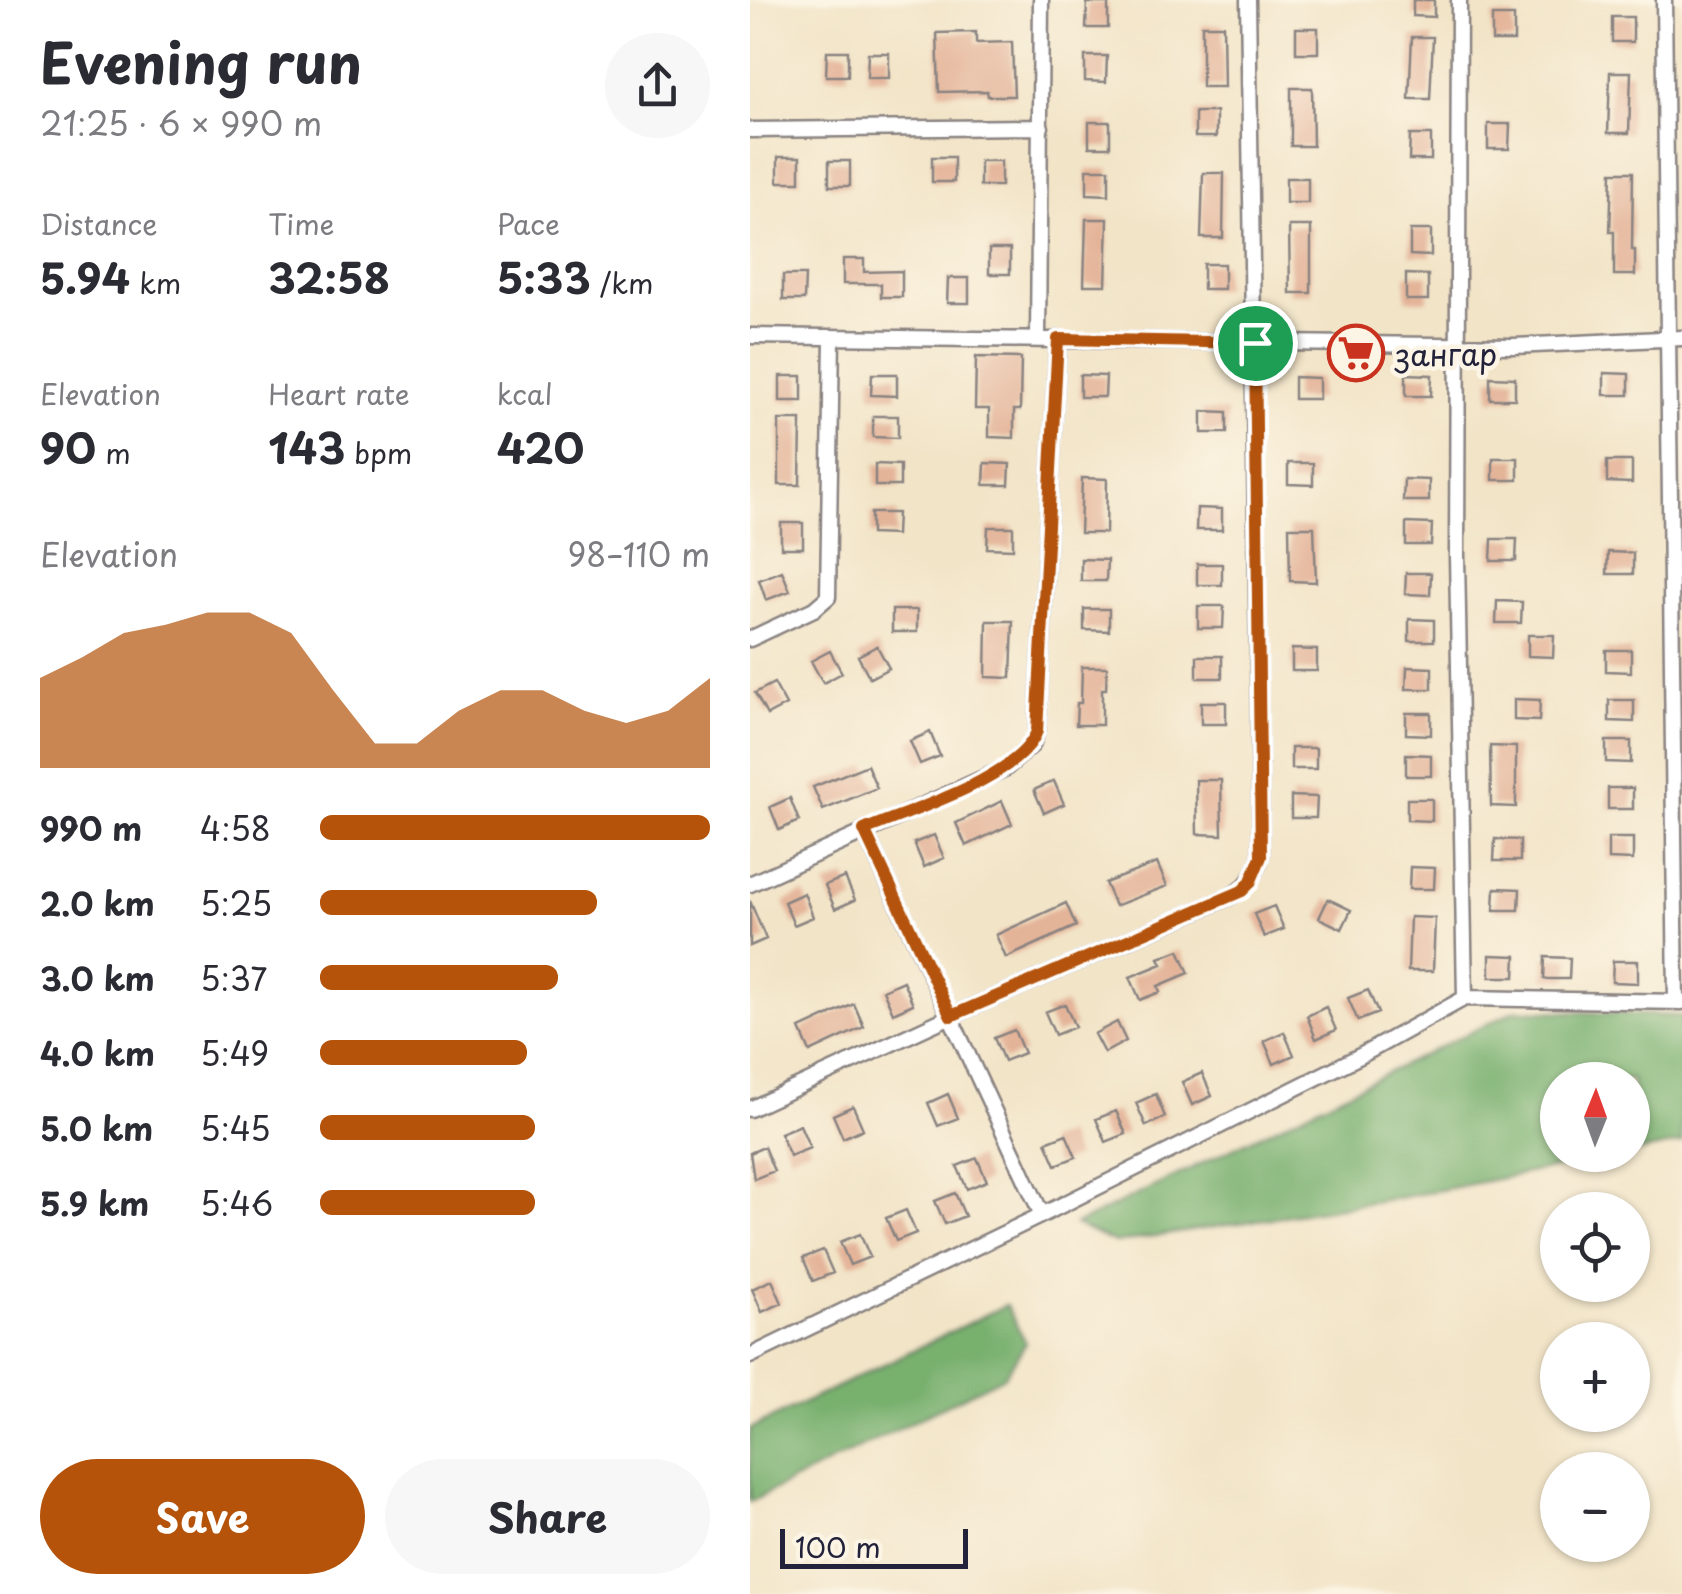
<!DOCTYPE html>
<meta charset="utf-8">
<style>
body{margin:0;font-family:"Playpen Sans",sans-serif;background:#f7f7f7;color:#2b2b33;height:100vh;display:flex;flex-direction:column;font-size:38px;white-space:nowrap}
*{box-sizing:border-box;margin:0}
p{font-size:32px;color:#7c7c81}
.icon{flex:none;width:55px;height:55px;fill:none;stroke:currentColor;stroke-width:2;stroke-linecap:round;stroke-linejoin:round}
.map{position:relative;flex:1;overflow:hidden}
.side{display:flex;flex-direction:column;background:#fff;width:750px}
.side>*{flex:none}
.needle{width:65px;rotate:1deg}
.controls{position:absolute;left:790px;top:1062px;display:grid;gap:20px}
.controls a{display:grid;place-items:center;width:110px;height:110px;border-radius:50%;background:#fff;box-shadow:0 2px 8px #0004;font-size:50px}
.scale{position:absolute;left:30px;bottom:25px;width:188px;box-sizing:border-box;padding-left:10px;border:5px solid #22223b;border-top:0;font-size:28px;line-height:35px;white-space:nowrap;color:#22223b;-webkit-text-stroke:8px #fcf5e5;paint-order:stroke}
.pin{position:absolute;display:grid;place-items:center;width:85px;height:85px;color:#fff;margin:-42px;border:5px solid #fff;border-radius:50%;box-shadow:0 2px 10px #0007}
.round{display:grid;place-items:center;flex:none;width:105px;height:105px;border-radius:52px;background:#f7f7f7}
.head{display:flex;align-items:center;justify-content:space-between;height:170px;padding:0 40px}
h1{font-size:55px;font-weight:700;line-height:75px}
.stats{display:grid;grid-template-columns:repeat(3,1fr);gap:15px;height:170px;padding:10px 40px}
.stats div{display:grid;align-content:center}
.stats b{font-size:42px;font-weight:700}
.stats small{font-size:28px;font-weight:400}
.stats p{font-size:28px}
.chart{height:280px;padding:20px 40px}
.chart p{display:flex;justify-content:space-between}
.chart svg{width:100%;height:180px;margin-top:10px;fill:#b45309;opacity:.7}
.button{display:flex;gap:20px;margin-top:auto;padding:20px 40px}
.button a{flex:1;height:115px;border-radius:60px;background:#b45309;color:#fff;font-size:40px;font-weight:700;line-height:115px;text-align:center}
.button a+a{background:#f7f7f7;color:#2b2b33}
ul{padding:0 40px;list-style:none;font-size:32px}
li{display:grid;grid-template-columns:160px 120px 1fr;align-items:center;height:75px}
li i{height:25px;border-radius:12px;background:#b45309}
main{display:flex;flex:1;min-height:0}
.map>svg:first-child{display:block}
.forest{fill:#78b06e;stroke:#4d6954;stroke-width:2.5}
.building{fill:#e4b499}
.lines{fill:none;stroke-linecap:round;stroke-linejoin:round}
.street-casing{stroke:#8a8381;stroke-width:19}
.street{stroke:#fff;stroke-width:14}
.route-casing{stroke:#fff;stroke-width:20}
.route{stroke:#b45309;stroke-width:12}
.labels{text-anchor:middle;dominant-baseline:central;stroke-width:9;stroke-linejoin:round;paint-order:stroke}
.poi-label{font-size:30px;fill:#22223b;stroke:#fcf5e5;text-anchor:start}
</style>
<main>
<section class="side">
<div class="head"><div><h1>Evening run</h1><p>21:25 · 6 × 990 m</p></div><a class="round"><svg class="icon" aria-label="share" viewBox="0 0 24 24"><path d="M12 15V3M7 8l5-5 5 5M5 13v7h14v-7"/></svg></a></div>
<div class="stats">
<div><p>Distance</p><b>5.94<small> km</small></b></div>
<div><p>Time</p><b>32:58</b></div>
<div><p>Pace</p><b>5:33<small> /km</small></b></div>
</div>
<div class="stats">
<div><p>Elevation</p><b>90<small> m</small></b></div>
<div><p>Heart rate</p><b>143<small> bpm</small></b></div>
<div><p>kcal</p><b>420</b></div>
</div>
<div class="chart"><p><span>Elevation</span>98–110 m</p>
<svg viewBox="0 0 160 44" preserveAspectRatio="none"><path d="M0 44V22L10 17L20 11L30 9L40 6L50 6L60 11L70 25L80 38L90 38L100 30L110 25L120 25L130 30L140 33L150 30L160 22V44z"/></svg>
</div>
<ul>
<li><b>990 m</b>4:58<i style="width:100%"></i></li>
<li><b>2.0 km</b>5:25<i style="width:71%"></i></li>
<li><b>3.0 km</b>5:37<i style="width:61%"></i></li>
<li><b>4.0 km</b>5:49<i style="width:53%"></i></li>
<li><b>5.0 km</b>5:45<i style="width:55%"></i></li>
<li><b>5.9 km</b>5:46<i style="width:55%"></i></li>
</ul>
<div class="button"><a>Save</a><a>Share</a></div>
</section>
<div class="map">
<svg width="932" height="1594" viewBox="0 0 932 1594">
<rect width="100%" height="100%" fill="#fcf5e5"/>
<filter id="ink" filterUnits="userSpaceOnUse"><feTurbulence type="fractalNoise" baseFrequency=".01" numOctaves="2"/><feDisplacementMap in="SourceGraphic" scale="20" xChannelSelector="R" yChannelSelector="G"/><feConvolveMatrix kernelMatrix="1 2 1 2 8 2 1 2 1" color-interpolation-filters="sRGB"/></filter>
<filter id="wash" filterUnits="userSpaceOnUse"><feTurbulence type="fractalNoise" baseFrequency=".0048" numOctaves="4" result="noise"/><feDisplacementMap in="SourceGraphic" scale="40" xChannelSelector="R" yChannelSelector="G"/><feGaussianBlur stdDeviation="2.25" result="paint"/><feColorMatrix in="noise" values="0 0 0 0 0 0 0 0 0 0 0 0 0 0 0 0 0 1.4 0 .05"/><feComposite in="paint" operator="in"/></filter>
<g filter="url(#wash)">
<rect width="100%" height="100%" fill="#f2e4c7"/>
<path class="forest" d="M766,1010L932,1016V1143L883,1153L882,1080H808V1155H871L659,1196L365,1243L325,1225Z
M256,1305L276,1343L254,1376L0,1502V1429Z"/>
<g id="blocks">
<path class="building" d="M663,0H684V17L663,16Z
M337,3H358V28H336Z
M742,16H764V41H742Z
M862,17H883V42H862Z
M452,25H473L474,87H452Z
M546,28H568V53H546Z
M226,32V43L262,42L264,96H238L237,91L189,92L187,33Z
M662,37H683L680,99H659Z
M77,51H98V76H76Z
M118,53H139V78H117Z
M335,56H357L356,82L335,81Z
M860,72H881L879,133H858Z
M541,88H562L563,146H541Z
M445,112H466V137H445Z
M339,122H360V147H339Z
M738,124H760L759,149H738Z
M660,135H681V160H659Z
M28,157H50V182H28Z
M182,157H204V182H182Z
M79,161H100V186H79Z
M230,161H251V186H230Z
M337,169H359V195L337,194Z
M862,172H883L882,250H885V275H864V232H860Z
M453,173H474L473,238H451Z
M536,178H558V203H536Z
M336,219H358L356,285H334Z
M539,226H561V293H540Z
M660,230H681V256L660,255Z
M239,249H260V274H239Z
M93,259H114V272L152,271V297H131V284H93Z
M453,264H474V289H453Z
M656,274L678,275V300H656Z
M33,275H55L54,300H33Z
M198,278H219V303H197Z
M226,357L271,358L270,410H264V438L239,437V409H225Z
M854,373L879,374V395H854Z
M122,374H147V396L121,395Z
M656,374L682,375L681,396H656Z
M330,375L356,376L355,397H330Z
M30,376H52V401H30Z
M544,377L569,378V399H544Z
M740,377L765,378V399H740Z
M452,411L477,412V433H452Z
M123,416H148V438L123,437Z
M29,420H51L50,485H29Z
M743,458H768V480H743Z
M857,461H882V483L857,482Z
M235,463L260,464L259,485H234Z
M538,463H563V485L538,484Z
M125,464L150,465V486H125Z
M332,478L357,479L356,533H330Z
M654,479L679,480V501H653Z
M447,508L472,509V530H446Z
M121,513H147L146,535L121,534Z
M31,523H53V548H31Z
M656,523L682,524L681,545H656Z
M238,527H263V549L237,548Z
M539,527H564L566,582L540,581Z
M742,539H767L766,561H741Z
M858,552L883,553V574H857Z
M331,559L357,560L356,581H331Z
M447,564H472V585H447Z
M32,571L40,591L16,600L9,580Z
M656,573H681L680,595L655,594Z
M747,601L772,602L771,623H746Z
M448,606H474L473,628H448Z
M334,609H359V631L334,630Z
M142,610H167V632H142Z
M659,619L684,620V641H659Z
M237,621H263L261,678L236,677Z
M778,635H804L803,657L778,656Z
M127,646L139,668L120,678L108,656Z
M542,649L567,650V671H542Z
M856,650H881V672L856,671Z
M80,651L92,673L73,683L61,661Z
M447,656H472V678H447Z
M332,667H357L356,689H352V725H326L327,703H331Z
M657,667L682,668V689H656Z
M24,683L36,705L17,715L5,693Z
M764,699L790,700L789,721L764,720Z
M859,700H884V722L859,721Z
M451,702H476V724H451Z
M656,713H681V735L656,734Z
M180,732L190,756L170,764L160,741Z
M856,741H881V763L856,762Z
M740,746L766,747V807L741,806Z
M541,748H566V769H541Z
M656,754L681,755V776H656Z
M117,765L127,788L73,810L63,787Z
M446,780H471L472,835L447,834Z
M304,781L314,804L294,813L284,790Z
M858,788H883V809H858Z
M541,796L567,797L566,818H541Z
M40,798L49,821L29,830L20,807Z
M657,799H682V821L657,820Z
M252,801L262,824L216,846L206,823Z
M184,835L194,858L174,867L164,843Z
M858,838H883V860L858,859Z
M745,839L770,840V861H744Z
M407,863L417,886L365,906L355,883Z
M660,867L685,868L684,889H659Z
M95,877L105,900L85,909L75,885Z
M745,888L770,889L769,910H744Z
M54,893L63,917L44,925L34,902Z
M578,899L601,910L592,929L569,918Z
M0,901L16,939L0,946Z
M316,903L326,926L256,958L246,935Z
M524,906L534,929L514,937L504,914Z
M660,917L685,918L683,971H658Z
M429,950L439,973L408,986L410,992L390,1000L380,977L412,964L409,958Z
M740,955L766,956L765,977H740Z
M795,957L820,958L819,979H794Z
M863,961H888V983L862,982Z
M153,981L163,1004L143,1013L133,990Z
M618,990L628,1013L608,1021L598,998Z
M104,1004L114,1027L60,1052L50,1029Z
M315,1004L325,1027L305,1035L295,1012Z
M576,1007L586,1030L566,1039L557,1016Z
M367,1022L376,1041L354,1053L344,1034Z
M264,1030L274,1053L254,1061L244,1038Z
M534,1032L544,1055L524,1064L514,1041Z
M452,1073L462,1096L442,1105L432,1082Z
M198,1094L208,1118L188,1126L178,1103Z
M406,1094L415,1117L396,1126L386,1103Z
M103,1106L113,1129L93,1138L83,1115Z
M366,1111L376,1134L356,1142L346,1119Z
M50,1125L60,1148L40,1156L30,1133Z
M316,1134L326,1157L306,1165L296,1142Z
M14,1147L24,1171L4,1179L0,1153Z
M227,1158L237,1181L217,1189L207,1166Z
M205,1193L215,1216L195,1224L185,1201Z
M156,1210L166,1233L146,1241L136,1218Z
M110,1234L120,1257L100,1265L90,1242Z
M73,1250L83,1273L63,1281L53,1258Z
M22,1280L32,1303L12,1312L2,1289Z"/>
</g>
</g>
<g filter="url(#ink)">
<use href="#blocks" fill-opacity="0" stroke="#8a8381" stroke-width="2.5"/>
<g class="lines">
<g class="street-casing">
<path id="street" d="M709,0L707,556L715,998
M914,0L926,1002
M0,130L291,127
M0,336L764,346L932,338
M288,339L291,0
M0,639L64,609L78,597L82,337
M114,830L292,1215
M0,884L256,768L282,745L287,731L308,339
M0,1109L201,1016L479,897C497,888 504,877 511,857L498,0
M0,1356L292,1215L612,1055L715,998L932,1002"/>
</g>
<use href="#street" class="street"/>
</g>
</g>
<g class="lines" filter="url(#ink)">
<g class="route-casing">
<path id="route" d="M308,339L505,343L511,857L500,883L492,891L201,1016L114,830C159,811 271,777 287,731Z"/>
</g>
<use href="#route" class="route"/>
</g>
<defs>
<g id="supermarket-ring" transform="scale(2.875)"><circle r="9.5" fill="#fcf5e5" stroke="#c8321e" stroke-width="1.5"/><path d="M-6-5.5h2.5l.6 2H6L4.5 2H-2.5L-4.4-4H-6ZM-1.5 3.2a1.3 1.3 0 1 0 .1 0ZM3 3.2a1.3 1.3 0 1 0 .1 0Z" fill="#c8321e"/></g>
</defs>
<g fill-rule="evenodd">
<use href="#supermarket-ring" x="606" y="353"/>
</g>
<g class="labels">
<g class="poi-label">
<text x="645" y="353">зангар</text>
</g>
</g>
</svg>
<div class="controls">
<a><svg class="needle" viewBox="-14 -14 28 28"><path d="M0-13l5 13h-10z" fill="#e53935"/><path d="M0 13l5-13h-10z" fill="#7c7c81"/></svg></a>
<a><svg class="icon" aria-label="locate" viewBox="0 0 24 24"><circle cx="12" cy="12" r="6"/><path d="M12 2v4M12 18v4M2 12h4M18 12h4"/></svg></a>
<a>+</a>
<a>−</a>
</div>
<div class="scale">100 m</div>
<div class="pin" style="left:505px;top:343px;background:#1e9e55"><svg class="icon" aria-label="arrive" viewBox="0 0 24 24"><path d="M6 21V4h12l-3 4 3 4H6"/></svg></div>
</div>
</main>
